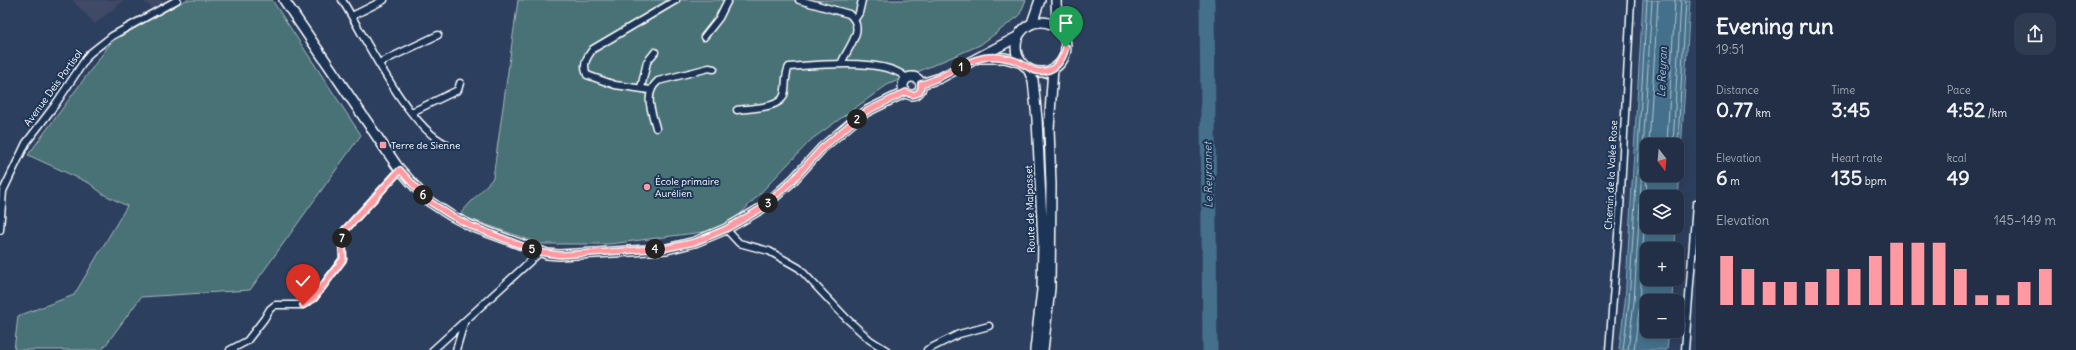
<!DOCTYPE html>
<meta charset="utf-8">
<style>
body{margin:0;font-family:Delius,sans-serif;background:#2e3b51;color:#f1f3f6;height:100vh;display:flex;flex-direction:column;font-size:15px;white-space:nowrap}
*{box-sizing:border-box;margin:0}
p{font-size:13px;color:#a2a9b3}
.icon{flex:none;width:22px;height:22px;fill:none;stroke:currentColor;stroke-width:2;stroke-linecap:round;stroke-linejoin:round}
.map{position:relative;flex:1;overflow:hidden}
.panel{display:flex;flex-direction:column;background:#222f46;width:380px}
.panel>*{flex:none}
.needle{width:26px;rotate:164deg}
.buttons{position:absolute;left:1640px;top:138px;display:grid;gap:8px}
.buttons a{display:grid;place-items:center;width:44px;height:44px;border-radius:8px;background:#222f46;box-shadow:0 2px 10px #0003,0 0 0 1px #3f4a5f;font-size:20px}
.pin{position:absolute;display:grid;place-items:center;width:34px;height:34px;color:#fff;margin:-41px -17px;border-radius:50% 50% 50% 0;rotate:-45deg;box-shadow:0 0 4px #0007}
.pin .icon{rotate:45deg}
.km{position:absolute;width:20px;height:20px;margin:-10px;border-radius:50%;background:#222;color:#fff;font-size:11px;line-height:20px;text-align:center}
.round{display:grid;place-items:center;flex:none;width:42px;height:42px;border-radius:12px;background:#2e3b51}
.summary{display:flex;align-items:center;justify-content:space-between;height:68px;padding:0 20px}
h1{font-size:22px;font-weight:800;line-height:30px}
.metrics{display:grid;grid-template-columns:repeat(3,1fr);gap:6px;height:68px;padding:4px 20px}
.metrics div{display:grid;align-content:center}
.metrics b{font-size:20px;font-weight:800}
.metrics small{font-size:11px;font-weight:400}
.metrics p{font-size:11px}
.chart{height:112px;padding:8px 20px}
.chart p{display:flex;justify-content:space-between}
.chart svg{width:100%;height:72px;margin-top:4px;stroke:#ff9aa2;stroke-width:6}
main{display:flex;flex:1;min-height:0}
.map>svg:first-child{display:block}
.built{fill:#404a66}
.green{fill:#4a7276;stroke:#a4b8ba}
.water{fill:#44708b;stroke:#8fa9b9;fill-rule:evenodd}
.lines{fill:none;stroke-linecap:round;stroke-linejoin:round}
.shore{stroke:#b4c6d1;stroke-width:1}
.river{stroke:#44708b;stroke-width:15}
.minor-casing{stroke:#fff;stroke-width:9}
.secondary-casing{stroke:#fff;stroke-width:12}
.minor{stroke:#1d3557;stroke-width:6}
.secondary{stroke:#1d3557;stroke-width:9}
.route-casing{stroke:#fff;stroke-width:8}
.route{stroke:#ff9aa2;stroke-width:5}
.poi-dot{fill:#ff9aa2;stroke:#1d3557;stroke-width:1.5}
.labels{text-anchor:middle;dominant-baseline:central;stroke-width:4;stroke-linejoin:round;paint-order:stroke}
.street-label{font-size:10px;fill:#fff;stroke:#1d3557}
.poi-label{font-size:10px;fill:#fff;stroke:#1d3557;text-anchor:start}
.water-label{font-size:11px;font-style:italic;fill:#abbfcb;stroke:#1d3557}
</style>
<main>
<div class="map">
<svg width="1696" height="350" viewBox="0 0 1696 350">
<rect width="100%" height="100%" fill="#2d3f5e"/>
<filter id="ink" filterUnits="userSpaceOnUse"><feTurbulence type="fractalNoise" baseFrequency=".025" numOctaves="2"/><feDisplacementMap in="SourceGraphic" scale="8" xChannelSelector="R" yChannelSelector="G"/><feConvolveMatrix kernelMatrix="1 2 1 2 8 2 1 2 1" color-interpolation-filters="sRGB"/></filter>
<g filter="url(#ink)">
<path class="built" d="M72,0H124L95,24Z
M142,0H167L152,8Z"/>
<path class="green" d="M186,0H272L361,135L250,290L141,297L102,350H14L18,316L74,295L127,206L103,194L89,183L28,155L112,41Z
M518,0H1026L1019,16L980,45L887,85L812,139L726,229L610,244H541L459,215L493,178Z"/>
<path class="water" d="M1643,0H1690L1677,219V197H1647V227H1676L1675,249H1647V279H1673L1672,301H1647V331H1669L1667,350H1619L1625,302ZM1647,145H1677V175H1647Z"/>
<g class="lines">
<path class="shore" d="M1649,145L1658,0
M1667,145L1675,0
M1673,145L1681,0
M1677,157L1686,0
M1623,350L1629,302L1647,0
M1628,350L1634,302L1652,0
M1634,350L1640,303L1647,175"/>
<path class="river" d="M1207,0L1210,350"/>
<g class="minor-casing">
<path id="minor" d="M342,0C366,38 407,126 446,144
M799,0L849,14C867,29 848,46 841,64
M352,16L384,0
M855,19L859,13L862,0
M704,37L719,18L728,0
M379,63L438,35
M641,88L647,62L655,52
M650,90L615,85L587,75C582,64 587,57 593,49L676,0
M737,110C748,108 780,109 784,95C787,85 784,76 789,67C817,65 889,57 907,79
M412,112L458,90L460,83
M656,128C652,112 643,94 658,81L709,68L714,69
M726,229L739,243L769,251L799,268L846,318L870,340L886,350
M0,230L3,191L26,143L55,105L89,54L112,36L177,0
M230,350L247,341L264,319L270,309L275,305H303L314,298L343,259L342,236L345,230L400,170
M433,350L537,255L538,252
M456,350L464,323
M927,350L959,334L989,326
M1609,350L1620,210L1631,0
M1685,350L1696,204"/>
</g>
<g class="secondary-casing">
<path id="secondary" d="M284,0L397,166L427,200L450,215L471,226L547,254L559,255L667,249L695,242L726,229L762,208L793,180L822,148L855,120L867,111L906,92
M1056,0L1057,28
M1016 47a25 25 0 1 1 50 0a25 25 0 1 1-50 0Z
M1032,23L1040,0
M980,58H1005L1022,63
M1028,69L1033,80L1037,119L1043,242L1042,290L1035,350
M903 86a9 9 0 1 1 18 0a9 9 0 1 1-18 0Z
M921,84L940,78L1017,37
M1043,350L1050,288L1051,185L1049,129L1053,68"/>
</g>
<use href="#minor" class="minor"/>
<use href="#secondary" class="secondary"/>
</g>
</g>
<g class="lines" filter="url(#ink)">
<g class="route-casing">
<path id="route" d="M303,305L314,298L343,259L342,236L345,230L400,170L427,200L450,215L471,226L538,252L560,255L667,248L695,242L726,229L762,208L793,180L822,148L855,120L867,111L906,92C914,98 922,93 921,84C945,79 964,59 989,57C999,56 1014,59 1022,64C1030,68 1035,73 1045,71C1057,69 1063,59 1066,47"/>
</g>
<use href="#route" class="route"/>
</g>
<g class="poi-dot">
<rect x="379" y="141" width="8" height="8" rx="2"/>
<circle cx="647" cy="187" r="4"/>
</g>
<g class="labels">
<g class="street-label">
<text transform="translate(53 88) rotate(-54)">Avenue Deis Portisol</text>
<text transform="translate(1611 175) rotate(-87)">Chemin de la Valée Rose</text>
<text transform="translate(1030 209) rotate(-92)">Route de Malpasset</text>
</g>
<g class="poi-label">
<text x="391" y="145">Terre de Sienne</text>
<text x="655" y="181">École primaire<tspan x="655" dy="12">Aurélien</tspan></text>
</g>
<g class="water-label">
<text transform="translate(1662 72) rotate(-88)">Le Reyran</text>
<text transform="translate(1208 175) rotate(-91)">Le Reyrannet</text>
</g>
</g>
</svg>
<div class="buttons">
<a><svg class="needle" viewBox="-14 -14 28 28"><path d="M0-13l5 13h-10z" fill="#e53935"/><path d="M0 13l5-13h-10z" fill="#a2a9b3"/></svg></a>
<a><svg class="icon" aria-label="layers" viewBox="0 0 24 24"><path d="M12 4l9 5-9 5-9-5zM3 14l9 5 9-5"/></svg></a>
<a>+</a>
<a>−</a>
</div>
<div class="pin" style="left:1066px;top:47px;background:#1e9e55"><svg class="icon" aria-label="arrive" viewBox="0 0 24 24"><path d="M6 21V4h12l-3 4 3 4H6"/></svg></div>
<div class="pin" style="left:303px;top:305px;background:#d93025"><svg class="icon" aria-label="check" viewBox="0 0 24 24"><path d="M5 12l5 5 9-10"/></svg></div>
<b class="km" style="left:961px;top:67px">1</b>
<b class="km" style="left:857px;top:119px">2</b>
<b class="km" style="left:768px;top:203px">3</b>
<b class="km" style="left:655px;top:249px">4</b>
<b class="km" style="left:532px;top:249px">5</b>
<b class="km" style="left:423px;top:195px">6</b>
<b class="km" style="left:342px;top:238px">7</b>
</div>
<section class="panel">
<div class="summary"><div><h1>Evening run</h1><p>19:51</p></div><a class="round"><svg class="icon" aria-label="share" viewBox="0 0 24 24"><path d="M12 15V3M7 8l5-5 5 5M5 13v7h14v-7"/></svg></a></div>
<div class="metrics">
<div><p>Distance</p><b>0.77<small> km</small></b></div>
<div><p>Time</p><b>3:45</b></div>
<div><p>Pace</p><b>4:52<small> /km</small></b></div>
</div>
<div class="metrics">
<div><p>Elevation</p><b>6<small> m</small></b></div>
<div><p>Heart rate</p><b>135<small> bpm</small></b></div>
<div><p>kcal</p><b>49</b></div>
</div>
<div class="chart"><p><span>Elevation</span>145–149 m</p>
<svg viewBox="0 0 160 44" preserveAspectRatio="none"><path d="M5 44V14M15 44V22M25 44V30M35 44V30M45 44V30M55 44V22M65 44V22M75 44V14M85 44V6M95 44V6M105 44V6M115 44V22M125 44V38M135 44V38M145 44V30M155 44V22"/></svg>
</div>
</section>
</main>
